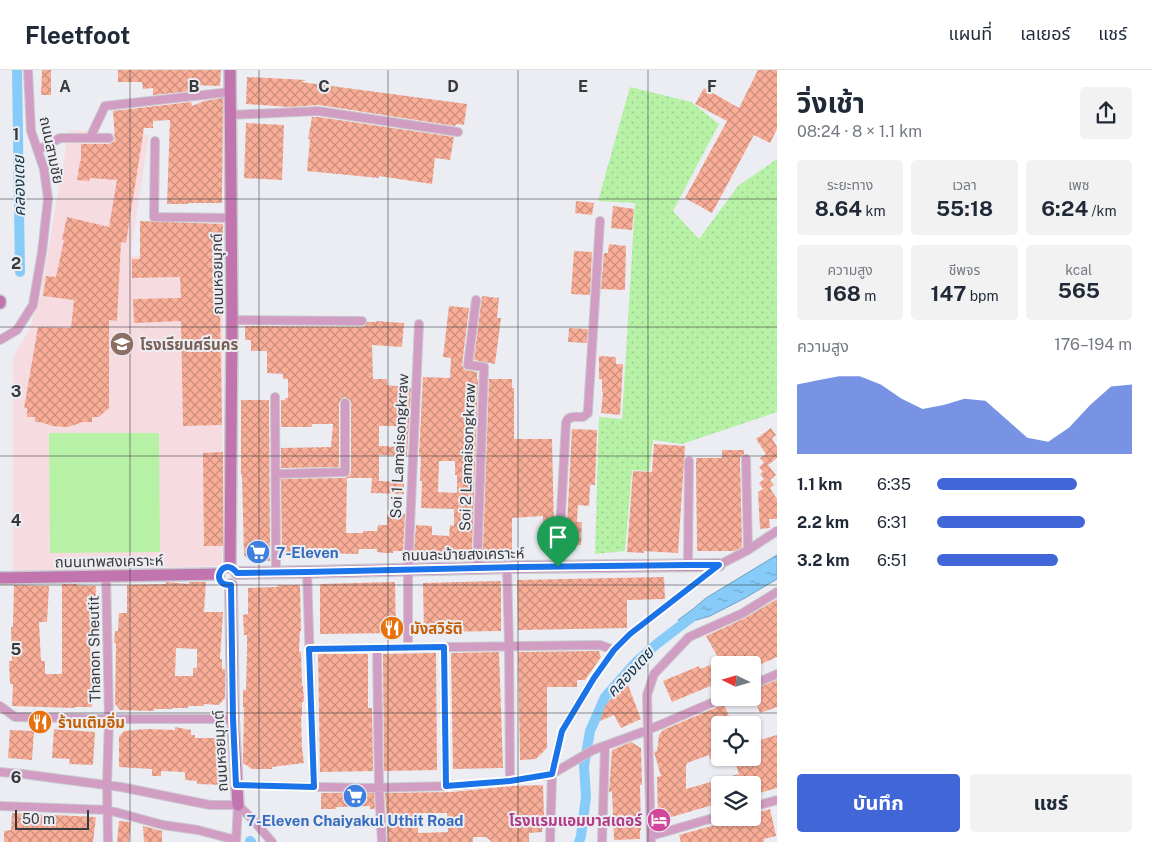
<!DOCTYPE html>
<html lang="th">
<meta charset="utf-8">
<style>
body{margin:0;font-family:"Public Sans","Noto Sans Thai",sans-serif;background:#f2f2f3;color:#1f2937;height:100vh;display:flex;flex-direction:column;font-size:19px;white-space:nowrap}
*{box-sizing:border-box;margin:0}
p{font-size:16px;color:#747a83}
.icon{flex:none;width:28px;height:28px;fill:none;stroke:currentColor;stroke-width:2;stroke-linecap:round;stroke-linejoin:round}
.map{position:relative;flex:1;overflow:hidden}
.details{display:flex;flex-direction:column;background:#fff;width:375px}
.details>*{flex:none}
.needle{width:32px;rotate:275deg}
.tools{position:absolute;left:711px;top:586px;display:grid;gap:10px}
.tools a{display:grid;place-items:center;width:50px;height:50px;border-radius:5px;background:#fff;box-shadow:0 1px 4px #0004;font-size:25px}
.scale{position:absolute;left:15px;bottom:12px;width:74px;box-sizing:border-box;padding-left:5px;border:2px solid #38393b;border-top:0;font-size:14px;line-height:18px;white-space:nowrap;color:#38393b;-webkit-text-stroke:4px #ecedf3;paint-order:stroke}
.pin{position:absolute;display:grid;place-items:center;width:42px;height:42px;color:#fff;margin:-51px -21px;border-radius:50% 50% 50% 0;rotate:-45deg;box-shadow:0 0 5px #0007}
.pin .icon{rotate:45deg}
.round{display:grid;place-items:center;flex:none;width:52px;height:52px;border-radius:5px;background:#f2f2f3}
.summary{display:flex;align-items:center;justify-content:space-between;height:85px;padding:0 20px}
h1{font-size:28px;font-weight:700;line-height:38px}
.stats{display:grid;grid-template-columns:repeat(3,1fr);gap:8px;height:85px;padding:5px 20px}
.stats div{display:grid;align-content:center;border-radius:5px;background:#f2f2f3;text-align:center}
.stats b{font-size:21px;font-weight:700}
.stats small{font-size:14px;font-weight:400}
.stats p{font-size:14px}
.chart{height:140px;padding:10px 20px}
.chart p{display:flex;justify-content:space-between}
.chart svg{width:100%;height:90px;margin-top:5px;fill:#4066d8;opacity:.7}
.primary-button{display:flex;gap:10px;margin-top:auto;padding:10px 20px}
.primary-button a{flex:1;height:58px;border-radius:5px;background:#4066d8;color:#fff;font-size:20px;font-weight:700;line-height:58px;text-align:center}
.primary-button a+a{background:#f2f2f3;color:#1f2937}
ul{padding:0 20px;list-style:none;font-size:16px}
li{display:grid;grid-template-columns:80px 60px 1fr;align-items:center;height:38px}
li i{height:12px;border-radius:6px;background:#4066d8}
header{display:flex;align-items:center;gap:30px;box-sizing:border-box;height:70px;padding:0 25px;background:#fff;border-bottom:1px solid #e0e1e3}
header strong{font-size:24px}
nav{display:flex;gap:28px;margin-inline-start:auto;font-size:18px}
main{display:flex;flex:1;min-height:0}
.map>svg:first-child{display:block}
.education{fill:#f6dce1}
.grass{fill:url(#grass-dots)}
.garden{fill:#b7f1a6}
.water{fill:url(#water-ripples);stroke:#6fa0c0}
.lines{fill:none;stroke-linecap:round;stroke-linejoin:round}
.canal{stroke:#87ccf9;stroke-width:10}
.building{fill:url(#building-cross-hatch);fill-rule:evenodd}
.street-casing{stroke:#c8c9ce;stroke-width:10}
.secondary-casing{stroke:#c8c9ce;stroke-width:14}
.street{stroke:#d29dc3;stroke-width:8}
.secondary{stroke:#c174ad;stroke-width:11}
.route-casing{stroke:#fff;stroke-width:10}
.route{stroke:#1a73e8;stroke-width:6}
.grid{fill:none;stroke:#38393b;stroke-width:1;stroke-opacity:0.55}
.labels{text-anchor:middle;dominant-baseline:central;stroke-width:4;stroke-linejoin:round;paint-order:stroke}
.street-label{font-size:15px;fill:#38393b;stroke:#ecedf3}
.education-label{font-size:15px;font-weight:bold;fill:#785e54;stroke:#ecedf3;text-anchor:start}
.shop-label{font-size:15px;font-weight:bold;fill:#366cbe;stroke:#ecedf3;text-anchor:start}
.food-label{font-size:15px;font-weight:bold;fill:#c56008;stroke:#ecedf3;text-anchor:start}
.hotel-label{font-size:15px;font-weight:bold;fill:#b23c85;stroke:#ecedf3;text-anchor:end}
.water-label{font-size:16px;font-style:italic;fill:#0d344b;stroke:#ecedf3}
.grid-label{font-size:16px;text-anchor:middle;font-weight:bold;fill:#38393b;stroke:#ecedf3;stroke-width:4;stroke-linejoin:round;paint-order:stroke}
</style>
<header>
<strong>Fleetfoot</strong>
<nav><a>แผนที่</a><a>เลเยอร์</a><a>แชร์</a></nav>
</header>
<main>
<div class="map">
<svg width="777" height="772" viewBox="0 0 777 772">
<defs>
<pattern id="grass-dots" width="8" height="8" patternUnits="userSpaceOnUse" patternTransform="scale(1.25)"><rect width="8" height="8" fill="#b7f1a6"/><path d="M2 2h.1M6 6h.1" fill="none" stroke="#9ecf90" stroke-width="1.8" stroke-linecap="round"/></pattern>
<pattern id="water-ripples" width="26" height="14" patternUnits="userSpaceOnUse" patternTransform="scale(1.25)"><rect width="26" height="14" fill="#87ccf9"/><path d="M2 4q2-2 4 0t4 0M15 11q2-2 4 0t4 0" fill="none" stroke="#6fa7cb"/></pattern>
<pattern id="building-cross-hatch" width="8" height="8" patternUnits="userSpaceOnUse" patternTransform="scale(1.25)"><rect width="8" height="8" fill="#faae98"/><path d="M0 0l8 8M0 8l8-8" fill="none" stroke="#cb8f7d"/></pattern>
</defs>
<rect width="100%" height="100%" fill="#ecedf3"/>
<path class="education" d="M69,60L149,65L130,186H223L222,496L13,501V287L29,260L40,227Z"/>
<path class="grass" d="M630,17L691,32L719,54L673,141L699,169L738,116L777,89V342L682,374L653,370L649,401L632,400L625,481L595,484L599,347L622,349L635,133L598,131Z"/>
<path class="garden" d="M49,363H159L160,482L50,483Z"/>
<path class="water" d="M777,485V509L745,528L710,546L693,551L684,557L678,550L693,539L706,528Z"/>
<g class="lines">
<path class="canal" d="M17,0L20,202
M250,771L251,772
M579,772L581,766L586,727L584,696L590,661L605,627L636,592L658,573L692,547"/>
</g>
<path class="building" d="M42,0H51V25H41Z
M118,0H221L220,16L190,15L191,21L153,25V18L143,19L142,12H118Z
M758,0H777V59L770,73L754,65L712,143L685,128L727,51L695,34L704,18L739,38Z
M247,7L306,10L301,12L467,34L464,55L456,54L455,56L319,35L289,37L246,34Z
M223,28L222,133H188V134H167L170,50L153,51V58H144L126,173L121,172L117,251L109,250V338L99,347H92V352H83L68,357L52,356L41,352H35V347H27V338H24L38,257L71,258L74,230L43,226L46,206L56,207L64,170H62L67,147L109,157L117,110L90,108L89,111L77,110L80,91H81V74H109L115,71L113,41L191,32L192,36L204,31Z
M312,47H318L454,67L450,90L435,88L432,114L379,106V108L307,101L310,69H308Z
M246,53L284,55L282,110L244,108Z
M576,131L594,133L592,145L575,143Z
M613,136L634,139L632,160L611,158Z
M140,151L223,154V178H219L222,355L183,356L181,251L134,253L133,229L181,228L180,207L132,208V189H140Z
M609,174L626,176L625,220L601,219L604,183H608Z
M574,181L592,182L590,225L571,224Z
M482,226L499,228L497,248H501L495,294L474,290Z
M449,236L469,238L462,295L465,300L477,302V309H478L472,480L445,479V485L417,482V481H414L416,455L432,456V465L449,466L450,455L454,456V439L421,438L422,411H420L421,386H419L423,307L450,308L451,288L443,287ZM439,391H455V405H457V423L438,422Z
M376,251L404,253L402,277L372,275L373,309H387V315L411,318L407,386L379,385V411L404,412V424L371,423L372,408H347L346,463H363V461H377L378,455H387V444H405L403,481H393V483H386L377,482V479H359L358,484L319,483V484L282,485L281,409L345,408L350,405L351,402V333L350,330L345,327L342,328L339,333V397L281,398V378L331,377L333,354H312V357H281V330H285V328H288V309H283V304L267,303V281H251V270H245V256L362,257L365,256L367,252H376ZM379,356H400V377L379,376Z
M569,258L588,259L587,273L568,272Z
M599,286L616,287V294H623L620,345L601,343L603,322H602V309H599Z
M489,309H512V318H514V369H552L554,460H543V446L512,448V481L485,482V480H483Z
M241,330H269L270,491H250L244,485L242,405H241Z
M771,358L776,365L772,368L777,377V388L768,395L776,405L770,410L774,415L770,418L777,429V449H769L770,458L760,459L758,422L763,419L759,413L764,409L760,404L763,402L759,397L764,393L760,388L766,384L756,369Z
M572,359L597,360L595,415H590L589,436L578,435L577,452H582L581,475H566Z
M654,374L685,376L678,483L644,481V483L627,482L633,401L652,402Z
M722,380H744V384L741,386L740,389L742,477L735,481H697L696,388H722Z
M223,382V476H204L203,383Z
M664,507L665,529L627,530V558L518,560L517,510Z
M501,511V561L424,562L423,513Z
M166,512L189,514V512H206L204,542H223L220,589H222V599H225V628L219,635L204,634V636H188V638H172V639H154V641L120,640L115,634L116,573H114L115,561H118L119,543H127V515L166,514ZM176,578L197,579V598H193V606H175Z
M395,512L396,563L320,564V514Z
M62,514H77V515L96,516L94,573H90L91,599H93L92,637H75V638L12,636L13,614H10L9,591H12L11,557H13L14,515L49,516L47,552H39L41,591H45V604H62Z
M277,515H300L301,561H300L299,582H301L302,616H303L304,632H302V646H301L302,678L304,693L272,697V699H252L243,693L244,637H243V620H246L247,582V565H244L243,545L248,544V518L278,517Z
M777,529V587L752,598V595H722L720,591V612L672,632L663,611L699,596L700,599L720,591L706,566L745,548Z
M599,581L601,587L585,610H577V617H547V678L536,689L520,690L518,582Z
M499,582L503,698L453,699L451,583Z
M436,583L437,700L384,701L383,584Z
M318,584H368V638H372L373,701L320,702Z
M777,610V637L760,643L752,624V620Z
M628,615L641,649L621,658L614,645L600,651L605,636L616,623Z
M724,634L730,649L720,653V686L710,689L709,685L687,693V694L686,695V719L739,704L734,688H752V672L777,665V718L752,725V715H720V733L664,749L658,745L657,707L661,706L654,682L657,681L659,665L663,660Z
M175,657L191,660V665H195V668H222L221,700H223V715L197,714V711L185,710V702L161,701V706H152V699L119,697V667L124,661L146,659L175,660Z
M54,659L95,662L93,695L69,694L70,689L52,688Z
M10,660L34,661L32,690L8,688Z
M631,672L641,678L642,715H640L641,760H640V769L614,770L612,721L609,722L612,680Z
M543,715L544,746L542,762L529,763V772H492L486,767H473V772H388L385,723L452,722L512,716ZM418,743H447L448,762L418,763Z
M321,723H374L375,739H370V736L336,737V739H321Z
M770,739L776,766L764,769V772H681L679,765L740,748H752V744Z
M12,743L96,747L93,772H4V761L11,760Z
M119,751L131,752L129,772H117Z
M143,756L162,761V772H144Z"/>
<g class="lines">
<g class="street-casing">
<path id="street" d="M230,45L318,41L458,62
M90,68L105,36L230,22
M155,71L154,147L231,148
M38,80L60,68H109
M476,230L468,295L484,297L477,498
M232,250L362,251
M0,270L17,260L33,235L42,182L48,129L44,99L31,61L28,0
M275,327L276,503
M746,389L748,480
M276,404L345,402V333
M688,495L689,391
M558,497L566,353C568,345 576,347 583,347L588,343V340L600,151
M507,498L509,576L510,711
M307,502L314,717
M106,505L109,649L107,715L108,772
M444,577L446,716
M377,578L379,718L382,772
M408,578V500L419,254
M309,579L600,575L614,580
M752,615L777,604
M0,636L15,647L109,649H233
M0,702L23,704L121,717L210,735H238
M236,715L367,718L452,716L510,711L552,704L593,680L648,660L723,628
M238,735L253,750L272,772
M0,736L108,740L163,755L198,760L236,770
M752,737L777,730
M651,766L720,746
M236,772L238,735
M550,772L552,704L562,661L594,608L614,580L630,564L719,495L748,480L777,461
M602,772L605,676
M651,772L647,625L654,604L689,567L743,543L777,522"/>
</g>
<g class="secondary-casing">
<path id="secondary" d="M230,0L232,250L230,497
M0,231V233
M237,503L307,502L521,497L719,495
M0,508L219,504
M231,515L233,649L238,735"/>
</g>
<use href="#street" class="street"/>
<use href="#secondary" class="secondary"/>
</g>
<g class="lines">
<g class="route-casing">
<path id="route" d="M688,495H719L630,564L614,580L594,608L562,661L552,704L510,711L446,716L444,577L309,579L314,717L236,715L233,649L231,515C208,516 223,484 237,503L307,502L521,497Z"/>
</g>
<use href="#route" class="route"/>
</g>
<path class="grid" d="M130,0V772M259,0V772M388,0V772M518,0V772M648,0V772M0,129H777M0,257H777M0,386H777M0,515H777M0,643H777"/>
<defs>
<g id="school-disc" transform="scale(1.25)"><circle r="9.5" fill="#8d6e63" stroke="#ecedf3"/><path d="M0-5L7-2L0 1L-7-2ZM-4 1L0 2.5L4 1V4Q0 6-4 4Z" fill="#fff"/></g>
<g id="supermarket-disc" transform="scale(1.25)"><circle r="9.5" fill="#3f7fe0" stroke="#ecedf3"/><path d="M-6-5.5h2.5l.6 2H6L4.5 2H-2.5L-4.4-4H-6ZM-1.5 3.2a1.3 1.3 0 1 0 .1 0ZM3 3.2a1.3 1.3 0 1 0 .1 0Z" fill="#fff"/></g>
<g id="restaurant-disc" transform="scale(1.25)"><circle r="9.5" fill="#e8710a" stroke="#ecedf3"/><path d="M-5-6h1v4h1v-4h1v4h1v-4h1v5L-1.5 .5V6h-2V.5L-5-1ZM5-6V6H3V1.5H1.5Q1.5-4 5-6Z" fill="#fff"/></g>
<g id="hotel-disc" transform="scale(1.25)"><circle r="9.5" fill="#d1479c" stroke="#ecedf3"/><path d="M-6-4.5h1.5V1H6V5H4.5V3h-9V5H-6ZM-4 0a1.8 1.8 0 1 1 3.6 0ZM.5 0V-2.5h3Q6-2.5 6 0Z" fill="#fff"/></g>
</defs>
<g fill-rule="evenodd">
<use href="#school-disc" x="122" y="274"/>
<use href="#supermarket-disc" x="258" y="482"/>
<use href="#restaurant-disc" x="392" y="558"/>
<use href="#restaurant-disc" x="40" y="652"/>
<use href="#supermarket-disc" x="355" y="726"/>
<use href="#hotel-disc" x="659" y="750"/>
</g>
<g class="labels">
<g class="street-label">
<text transform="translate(52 80) rotate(78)">ถนนสามชัย</text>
<text transform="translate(217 204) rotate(-91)">ถนนหอยมุกต์</text>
<text transform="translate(399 376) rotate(-87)">Soi 1 Lamaisongkraw</text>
<text transform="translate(467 387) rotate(-88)">Soi 2 Lamaisongkraw</text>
<text transform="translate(463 484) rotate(-1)">ถนนละม้ายสงเคราะห์</text>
<text transform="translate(109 491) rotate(-1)">ถนนเทพสงเคราะห์</text>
<text transform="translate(94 579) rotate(-91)">Thanon Sheutit</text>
<text transform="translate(220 681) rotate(-93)">ถนนหอยมุกต์</text>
</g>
<g class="education-label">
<text x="140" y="274">โรงเรียนศรีนคร</text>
</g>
<g class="shop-label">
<text x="276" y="482">7-Eleven</text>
<text x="355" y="750" text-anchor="middle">7-Eleven Chaiyakul Uthit Road</text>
</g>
<g class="food-label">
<text x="410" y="558">มังสวิรัติ</text>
<text x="58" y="652">ร้านเติมอิ่ม</text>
</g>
<g class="hotel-label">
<text x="642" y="750">โรงแรมแอมบาสเดอร์</text>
</g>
<g class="water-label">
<text transform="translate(19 116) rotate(-91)">คลองเตย</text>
<text transform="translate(630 602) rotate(-47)">คลองเตย</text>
</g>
</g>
<g class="grid-label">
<text x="65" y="22">A</text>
<text x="194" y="22">B</text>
<text x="324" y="22">C</text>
<text x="453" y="22">D</text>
<text x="583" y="22">E</text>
<text x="712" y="22">F</text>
<text x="16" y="70">1</text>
<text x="16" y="199">2</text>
<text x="16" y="327">3</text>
<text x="16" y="456">4</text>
<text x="16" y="585">5</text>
<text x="16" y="713">6</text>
</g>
</svg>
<div class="tools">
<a><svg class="needle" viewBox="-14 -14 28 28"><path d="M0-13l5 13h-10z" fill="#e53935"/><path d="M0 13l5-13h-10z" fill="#747a83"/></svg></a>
<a><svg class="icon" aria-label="locate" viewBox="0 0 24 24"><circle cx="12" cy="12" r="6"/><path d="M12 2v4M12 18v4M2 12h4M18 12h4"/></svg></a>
<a><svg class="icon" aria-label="layers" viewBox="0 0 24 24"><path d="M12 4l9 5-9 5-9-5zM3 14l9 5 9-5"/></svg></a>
</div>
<div class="scale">50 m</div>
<div class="pin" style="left:558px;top:497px;background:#1e9e55"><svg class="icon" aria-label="arrive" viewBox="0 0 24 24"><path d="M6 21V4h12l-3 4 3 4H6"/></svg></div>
</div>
<section class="details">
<div class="summary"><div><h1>วิ่งเช้า</h1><p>08:24 · 8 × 1.1 km</p></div><a class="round"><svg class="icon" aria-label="share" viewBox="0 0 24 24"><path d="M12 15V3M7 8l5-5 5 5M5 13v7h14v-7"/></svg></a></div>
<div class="stats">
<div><p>ระยะทาง</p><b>8.64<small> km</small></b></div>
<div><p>เวลา</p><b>55:18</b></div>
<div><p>เพซ</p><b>6:24<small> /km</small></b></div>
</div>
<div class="stats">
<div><p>ความสูง</p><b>168<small> m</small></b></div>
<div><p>ชีพจร</p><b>147<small> bpm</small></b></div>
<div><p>kcal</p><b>565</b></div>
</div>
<div class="chart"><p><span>ความสูง</span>176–194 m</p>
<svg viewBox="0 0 160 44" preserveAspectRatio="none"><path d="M0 44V10L10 8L20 6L30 6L40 10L50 17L60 22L70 20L80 17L90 18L100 27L110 36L120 38L130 31L140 20L150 11L160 10V44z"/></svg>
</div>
<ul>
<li><b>1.1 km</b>6:35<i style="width:72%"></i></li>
<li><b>2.2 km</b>6:31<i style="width:76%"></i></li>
<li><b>3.2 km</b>6:51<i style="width:62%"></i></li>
</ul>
<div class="primary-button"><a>บันทึก</a><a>แชร์</a></div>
</section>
</main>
